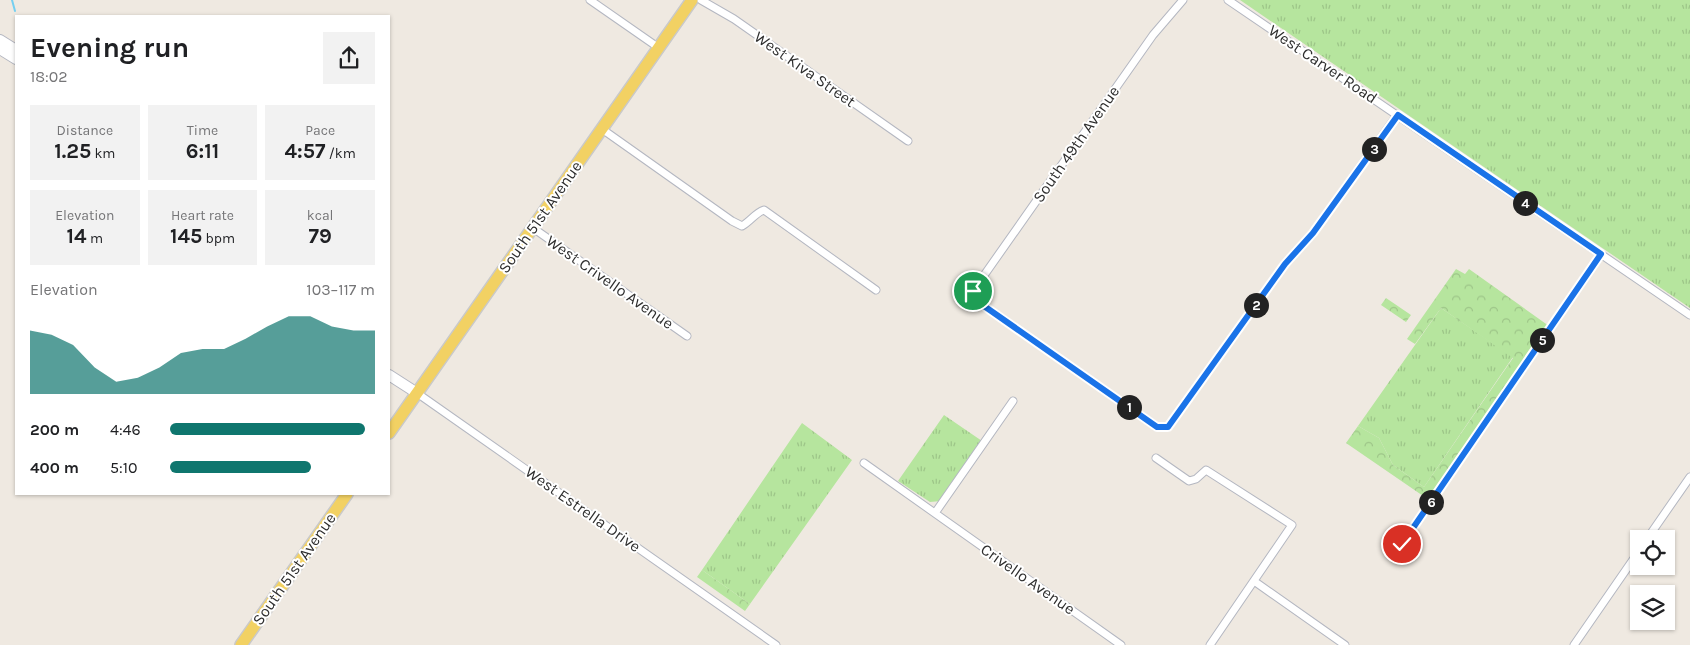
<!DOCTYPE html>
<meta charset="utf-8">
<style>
body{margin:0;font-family:Karla,sans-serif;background:#f2f2f2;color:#202124;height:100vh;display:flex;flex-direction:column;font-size:19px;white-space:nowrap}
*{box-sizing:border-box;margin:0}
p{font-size:16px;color:#757577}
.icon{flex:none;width:28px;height:28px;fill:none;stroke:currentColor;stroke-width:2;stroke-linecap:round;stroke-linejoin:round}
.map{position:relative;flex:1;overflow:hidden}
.panel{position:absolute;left:15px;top:15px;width:375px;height:480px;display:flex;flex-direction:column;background:#fff;border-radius:0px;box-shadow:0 1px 4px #0004}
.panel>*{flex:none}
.tools{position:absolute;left:1630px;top:530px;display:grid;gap:10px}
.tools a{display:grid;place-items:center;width:45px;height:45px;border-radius:0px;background:#fff;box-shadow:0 1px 4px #0004;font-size:25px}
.pin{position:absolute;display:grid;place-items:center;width:42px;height:42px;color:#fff;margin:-21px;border:2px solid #fff;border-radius:50%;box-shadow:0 1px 5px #0007}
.km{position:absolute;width:25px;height:25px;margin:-12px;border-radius:50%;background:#222;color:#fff;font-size:14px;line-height:25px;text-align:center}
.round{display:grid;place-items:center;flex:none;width:52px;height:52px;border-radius:0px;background:#f2f2f2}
.headline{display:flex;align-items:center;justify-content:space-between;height:85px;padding:0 15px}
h1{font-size:28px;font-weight:700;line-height:38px}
.metrics{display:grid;grid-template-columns:repeat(3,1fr);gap:8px;height:85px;padding:5px 15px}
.metrics div{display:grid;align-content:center;border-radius:0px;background:#f2f2f2;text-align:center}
.metrics b{font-size:21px;font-weight:700}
.metrics small{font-size:14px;font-weight:400}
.metrics p{font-size:14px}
.chart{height:140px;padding:10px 15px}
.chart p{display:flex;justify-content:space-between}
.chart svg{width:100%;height:90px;margin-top:5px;fill:#0f766e;opacity:.7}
ul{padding:0 15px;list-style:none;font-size:16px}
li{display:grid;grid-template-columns:80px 60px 1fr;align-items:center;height:38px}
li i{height:12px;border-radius:6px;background:#0f766e}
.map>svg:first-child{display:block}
.grass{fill:url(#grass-tufts)}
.forest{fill:url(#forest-crowns)}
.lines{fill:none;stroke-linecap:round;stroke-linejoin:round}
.stream{stroke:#75cff0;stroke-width:2}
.street-casing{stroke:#b4b7c1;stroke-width:9}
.secondary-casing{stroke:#b4b7c1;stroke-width:12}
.primary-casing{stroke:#c9c9c9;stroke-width:14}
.street{stroke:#fff;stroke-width:7}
.secondary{stroke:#fff;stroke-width:10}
.primary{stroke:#f2d163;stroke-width:11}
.route-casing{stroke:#fff;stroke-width:10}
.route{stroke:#1a73e8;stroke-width:6}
.labels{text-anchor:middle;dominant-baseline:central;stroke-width:4;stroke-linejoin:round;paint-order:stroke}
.street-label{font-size:16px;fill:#2e2e2e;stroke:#fff}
</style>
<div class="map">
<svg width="1690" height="645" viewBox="0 0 1690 645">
<defs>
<pattern id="grass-tufts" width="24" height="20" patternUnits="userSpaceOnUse" patternTransform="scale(1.25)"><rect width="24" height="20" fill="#b6e59e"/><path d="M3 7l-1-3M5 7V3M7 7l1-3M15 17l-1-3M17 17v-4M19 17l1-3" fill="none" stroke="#9dc588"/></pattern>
<pattern id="forest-crowns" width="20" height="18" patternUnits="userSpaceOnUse" patternTransform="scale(1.25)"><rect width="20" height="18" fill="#b6e59e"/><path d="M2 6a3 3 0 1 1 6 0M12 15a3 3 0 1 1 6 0" fill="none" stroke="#9dc588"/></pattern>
</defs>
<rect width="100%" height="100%" fill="#efe9e1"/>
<path class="grass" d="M1240,0H1690V308Z
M1441,308L1513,357L1424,487L1393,465L1379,438L1358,426Z
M944,415L982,441L941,501L930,502L898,481Z
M802,423L852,460L750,604L702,570Z"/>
<path class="forest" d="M1456,269L1465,274L1469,269L1549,326L1429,500L1346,443L1358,426L1379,438L1393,465L1424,487L1513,358L1441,308L1415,344L1407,339Z
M1386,298L1411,315L1406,322L1381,305Z
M702,570L750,604L745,611L697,577Z"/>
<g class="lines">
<path class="stream" d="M12,0L15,11"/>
<g class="street-casing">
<path id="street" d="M590,0L659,48
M701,0L734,19L908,141
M1183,0L1153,35L973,291L974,296L984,306L1157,427H1168L1285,264L1313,233L1397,115
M1228,0L1690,315
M602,129L732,221L742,226C751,221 755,213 764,210L876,290
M533,228L687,336
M417,393L776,645
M1156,458L1189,481L1196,479L1206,470L1292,525L1210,645
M864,463L1121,645
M935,513L1013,401
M1647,539L1690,477
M1402,544L1601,254
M1254,581L1345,645
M1574,645L1639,551"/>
</g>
<g class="secondary-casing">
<path id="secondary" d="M0,40L16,50
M0,49L16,59
M389,375L417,393"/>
</g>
<g class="primary-casing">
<path id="primary" d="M389,433L692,0
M241,645L347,494"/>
</g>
<use href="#street" class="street"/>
<use href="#secondary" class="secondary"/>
<use href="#primary" class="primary"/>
</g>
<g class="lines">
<g class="route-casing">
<path id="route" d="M973,291L974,296L984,306L1157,427H1168L1285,264L1313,233L1398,115L1601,254L1402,544"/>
</g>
<use href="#route" class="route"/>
</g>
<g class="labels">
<g class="street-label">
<text transform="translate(1323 64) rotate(34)">West Carver Road</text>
<text transform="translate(805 69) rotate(35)">West Kiva Street</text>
<text transform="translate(1076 144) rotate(-55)">South 49th Avenue</text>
<text transform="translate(540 217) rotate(-55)">South 51st Avenue</text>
<text transform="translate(610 282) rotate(35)">West Crivello Avenue</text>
<text transform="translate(583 509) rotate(35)">West Estrella Drive</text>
<text transform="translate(294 569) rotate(-55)">South 51st Avenue</text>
<text transform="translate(1028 579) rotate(35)">Crivello Avenue</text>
</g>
</g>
</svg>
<div class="tools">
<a><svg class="icon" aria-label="locate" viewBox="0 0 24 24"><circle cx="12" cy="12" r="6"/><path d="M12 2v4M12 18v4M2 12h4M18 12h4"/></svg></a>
<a><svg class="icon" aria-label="layers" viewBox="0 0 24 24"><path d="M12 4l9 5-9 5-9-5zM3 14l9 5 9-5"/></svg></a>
</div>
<div class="pin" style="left:973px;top:291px;background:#1e9e55"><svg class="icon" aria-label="arrive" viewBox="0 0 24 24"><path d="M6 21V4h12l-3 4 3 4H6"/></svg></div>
<div class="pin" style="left:1402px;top:544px;background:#d93025"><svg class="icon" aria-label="check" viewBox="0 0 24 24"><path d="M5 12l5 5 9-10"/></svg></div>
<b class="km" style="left:1129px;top:407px">1</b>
<b class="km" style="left:1256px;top:305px">2</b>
<b class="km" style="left:1374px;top:149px">3</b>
<b class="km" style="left:1525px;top:203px">4</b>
<b class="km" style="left:1542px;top:340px">5</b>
<b class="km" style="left:1431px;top:502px">6</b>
<section class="panel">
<div class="headline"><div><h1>Evening run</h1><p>18:02</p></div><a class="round"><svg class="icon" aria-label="share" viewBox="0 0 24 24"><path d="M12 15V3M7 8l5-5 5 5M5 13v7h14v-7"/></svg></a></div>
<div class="metrics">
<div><p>Distance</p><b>1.25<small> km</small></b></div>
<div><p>Time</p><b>6:11</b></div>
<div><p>Pace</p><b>4:57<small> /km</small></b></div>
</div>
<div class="metrics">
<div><p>Elevation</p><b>14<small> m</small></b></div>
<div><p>Heart rate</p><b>145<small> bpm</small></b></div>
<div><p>kcal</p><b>79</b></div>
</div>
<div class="chart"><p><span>Elevation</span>103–117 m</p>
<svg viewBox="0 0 160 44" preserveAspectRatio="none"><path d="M0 44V13L10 15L20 20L30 31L40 38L50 36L60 31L70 24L80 22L90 22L100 17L110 11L120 6L130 6L140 11L150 13L160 13V44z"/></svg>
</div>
<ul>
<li><b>200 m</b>4:46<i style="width:95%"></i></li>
<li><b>400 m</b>5:10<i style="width:69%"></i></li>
</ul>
</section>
</div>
